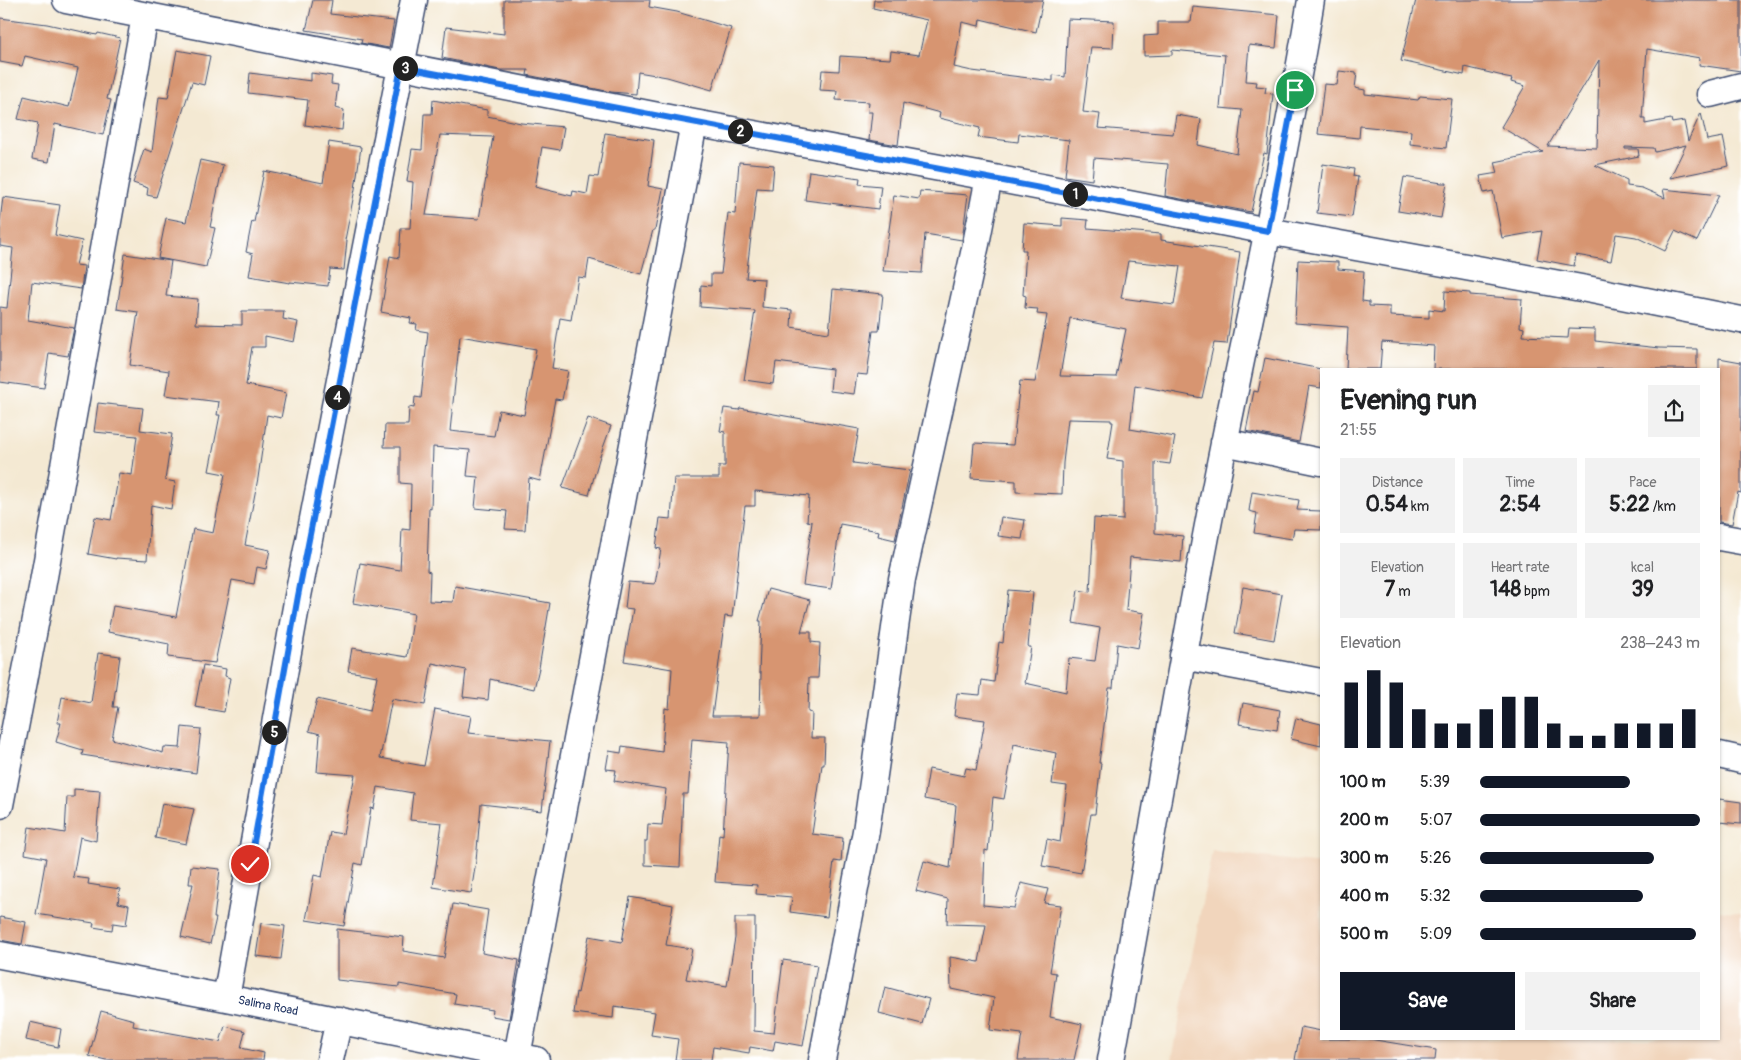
<!DOCTYPE html>
<meta charset="utf-8">
<style>
body{margin:0;font-family:Pangolin,sans-serif;background:#f2f2f2;color:#202124;height:100vh;display:flex;flex-direction:column;font-size:19px;white-space:nowrap}
*{box-sizing:border-box;margin:0}
p{font-size:16px;color:#757577}
.icon{flex:none;width:28px;height:28px;fill:none;stroke:currentColor;stroke-width:2;stroke-linecap:round;stroke-linejoin:round}
.map{position:relative;flex:1;overflow:hidden}
.sheet{position:absolute;left:1320px;top:368px;width:400px;height:672px;display:flex;flex-direction:column;background:#fff;border-radius:0px;box-shadow:0 1px 4px #0004}
.sheet>*{flex:none}
.pin{position:absolute;display:grid;place-items:center;width:42px;height:42px;color:#fff;margin:-21px;border:2px solid #fff;border-radius:50%;box-shadow:0 1px 5px #0007}
.km{position:absolute;width:25px;height:25px;margin:-12px;border-radius:50%;background:#222;color:#fff;font-size:14px;line-height:25px;text-align:center}
.round{display:grid;place-items:center;flex:none;width:52px;height:52px;border-radius:0px;background:#f2f2f2}
.head{display:flex;align-items:center;justify-content:space-between;height:85px;padding:0 20px}
h1{font-size:28px;font-weight:700;line-height:38px}
.metrics{display:grid;grid-template-columns:repeat(3,1fr);gap:8px;height:85px;padding:5px 20px}
.metrics div{display:grid;align-content:center;border-radius:0px;background:#f2f2f2;text-align:center}
.metrics b{font-size:21px;font-weight:700}
.metrics small{font-size:14px;font-weight:400}
.metrics p{font-size:14px}
.chart{height:140px;padding:10px 20px}
.chart p{display:flex;justify-content:space-between}
.chart svg{width:100%;height:90px;margin-top:5px;stroke:#111827;stroke-width:6}
.button{display:flex;gap:10px;margin-top:auto;padding:10px 20px}
.button a{flex:1;height:58px;border-radius:0px;background:#111827;color:#fff;font-size:20px;font-weight:700;line-height:58px;text-align:center}
.button a+a{background:#f2f2f2;color:#202124}
ul{padding:0 20px;list-style:none;font-size:16px}
li{display:grid;grid-template-columns:80px 60px 1fr;align-items:center;height:38px}
li i{height:12px;border-radius:6px;background:#111827}
.map>svg:first-child{display:block}
.built{fill:#f1d5bc}
.building{fill:#d79571;fill-rule:evenodd}
.lines{fill:none;stroke-linecap:round;stroke-linejoin:round}
.street-casing{stroke:#3c4b70;stroke-width:29}
.street{stroke:#fff;stroke-width:26}
.route-casing{stroke:#fff;stroke-width:10}
.route{stroke:#1a73e8;stroke-width:6}
.labels{text-anchor:middle;dominant-baseline:central;stroke-width:4;stroke-linejoin:round;paint-order:stroke}
.street-label{font-size:12px;fill:#1b2f5e;stroke:#fff}
</style>
<div class="map">
<svg width="1741" height="1060" viewBox="0 0 1741 1060">
<rect width="100%" height="100%" fill="#fff"/>
<filter id="ink" filterUnits="userSpaceOnUse"><feTurbulence type="fractalNoise" baseFrequency=".02" numOctaves="2"/><feDisplacementMap in="SourceGraphic" scale="10" xChannelSelector="R" yChannelSelector="G"/><feConvolveMatrix kernelMatrix="1 2 1 2 8 2 1 2 1" color-interpolation-filters="sRGB"/></filter>
<filter id="wash" filterUnits="userSpaceOnUse"><feTurbulence type="fractalNoise" baseFrequency=".0096" numOctaves="4" result="noise"/><feDisplacementMap in="SourceGraphic" scale="20" xChannelSelector="R" yChannelSelector="G"/><feGaussianBlur stdDeviation="1.12" result="paint"/><feColorMatrix in="noise" values="0 0 0 0 0 0 0 0 0 0 0 0 0 0 0 0 0 1.4 0 .05"/><feComposite in="paint" operator="in"/></filter>
<g filter="url(#wash)">
<rect width="100%" height="100%" fill="#f4e9d3"/>
<path class="built" d="M1212,851L1321,864V1039H1719V910L1741,913V1060H1172Z"/>
<g id="blocks">
<path class="building" d="M313,0H332L330,14L394,21L389,48L361,43L362,39L306,30Z
M504,0H650L649,7L677,12L731,28L712,90L667,77L638,72L636,94L611,92L527,75L528,70H500L442,58L446,27L504,34Z
M874,0H1043L1036,32L980,19L979,26L962,22L954,67L972,71L1053,81V75L1065,77L1068,19L1114,21L1113,48L1091,47L1083,112L1100,114L1098,128L1173,134L1176,115L1201,119L1198,145L1237,154L1242,110L1220,108L1225,55L1172,50V55L1144,56V36L1158,35V22H1191L1193,7L1279,15L1276,48L1249,45L1246,81L1257,82L1256,86L1266,87L1265,93L1273,94L1267,154L1264,153L1251,212L1165,196L1168,164L1094,158L1092,180L1065,176L1069,140L1019,134L1018,142L978,137L980,128L939,118L940,113L903,103L898,145L869,140L872,112H868L869,102L836,100L837,91L820,90L822,70L839,71L840,56L890,59L891,51L919,55L927,20L873,8Z
M1416,0H1741V71L1699,65L1700,58L1647,49L1642,119H1645V124L1671,119L1672,123L1684,121L1688,141L1701,113L1707,140L1723,137L1729,166L1670,178L1686,145L1655,152L1654,148L1625,147V149H1638L1639,156L1595,165L1627,180V186L1642,188L1665,198L1663,189L1719,195L1697,241L1675,231L1665,251L1636,237L1616,234L1611,261L1576,255L1574,266L1537,259L1542,231L1502,238L1493,191L1484,193L1480,176L1498,173L1495,162L1543,152L1501,127L1525,86L1511,82L1512,79L1502,77L1503,76L1465,67L1464,75L1401,61ZM1599,60L1597,148L1548,146Z
M0,18L47,24L97,35L98,33L120,38L107,99L111,100L103,135L55,124L49,162L32,159L38,123L18,119L24,96L69,107L78,68L25,56L22,66L0,62Z
M177,50L210,56L204,85L192,82L156,197L147,195L148,188L133,183L144,149L152,152L159,97L168,98Z
M1339,71L1357,73L1355,88L1365,90V94L1418,100L1420,96L1452,99L1446,148L1410,144L1411,131L1360,126L1359,138L1318,134L1324,84L1337,85Z
M250,73L311,81V73L332,76L331,84L338,85L335,108L344,110L342,130L305,125L308,100L248,93Z
M433,100L487,110V116L521,123L564,127L560,150L542,147L535,187L572,196L573,191L587,194L590,176L598,177L605,133L654,140L648,186L663,189L655,230H653L641,274L589,259L586,278L578,277L571,320L560,318L552,368L568,371L562,400L555,399L540,481L529,478L525,530L505,529L507,511L475,508L478,477L467,476L470,450L433,447L431,509L429,508L427,571L430,572L429,601L453,602L455,586L550,603L539,668L534,689L490,679L488,700L463,697L466,670L432,663L425,705L392,699L380,758L424,766L435,709L471,716L468,733L550,741L542,811L481,804L476,861L471,893L433,887L442,823L410,820L413,793L378,787L374,809L371,808L362,865L355,863L344,926L306,920L314,875L322,877L330,832L343,834L355,775L317,772L320,734L309,731L317,699L370,711L377,676L348,671L352,648L407,657L414,614L353,603L360,563L400,570L402,529L410,530L411,484L400,483V447H384L385,425H408L409,407L414,408L415,397L421,398L428,332L416,330L417,324L410,323L411,318L381,312L390,256L399,258L401,228H410L413,182L407,181L412,149L422,150L424,114H432ZM440,135L493,137L479,219L426,215ZM460,336L536,349L524,415L499,410L494,436L450,431Z
M329,142L361,147L355,189L345,240H347L344,270L330,269L328,286L290,282V283L249,276L253,254L246,252L252,221L254,222L264,171L323,183Z
M200,160L223,165L210,227L215,228L206,267L158,258L166,218L186,222Z
M739,162L774,165L772,189L757,188L746,278L764,279L762,307L792,310L791,327L829,333L833,289L883,294L879,331H873L867,375L857,374L854,394L830,391L832,369L776,362L773,384L744,380L755,311L700,307L701,285L711,286V274H721L728,213L735,214Z
M1323,164L1354,169L1353,176L1358,177L1352,217L1317,213Z
M809,171L860,178L859,184L881,186L878,209L805,200Z
M1404,177L1442,183H1447L1441,218L1398,211Z
M920,191L968,195L962,240L925,234L922,273L883,271L894,195L919,199Z
M3,197L60,205L55,235L82,241L76,265L84,266L81,289L32,282L28,320L74,328L68,356L49,353L44,388L0,382V307L7,308L13,248L0,246V221Z
M1062,218L1088,220L1087,228L1161,234V240L1240,252L1227,344L1214,343L1202,398L1135,385L1130,429L1175,437L1170,464L1155,462V533L1183,536L1181,562L1130,557L1126,610L1144,613L1138,648L1117,644L1113,688H1109L1099,763H1101L1095,814H1091L1081,873L1042,866L1047,839L1060,842L1067,786L1052,784L1056,753L1014,744L1004,799L993,797L988,851L985,850L983,905L1014,908L1021,883L1048,889L1044,903L1061,905L1050,972L1056,973L1050,1017L1082,1024L1074,1060H1018L1022,1034L990,1030L994,998L951,989L950,957L979,962L986,925L947,924L948,899L916,891L924,861L950,868L956,805L924,799L929,769L964,776L966,768L976,770L985,720L954,716L957,693L980,695L982,680L994,682L999,642L1003,643L1008,590L1033,592L1028,647H1031L1025,683L1066,692L1069,658L1095,661L1100,628L1073,623L1078,590L1090,592L1094,518L1123,520V461L1107,459L1113,422H1111V420L1068,419L1063,463L1062,494L1016,492V481L971,478L974,443L1013,445L1020,381L1035,382L1047,315L1037,314L1038,309L1025,308L1026,296L1023,295L1026,250H1022L1024,223L1062,226ZM1128,261L1180,266L1174,305L1121,298ZM1070,318L1126,329L1116,377L1060,376Z
M125,254L171,261L166,296L198,299L196,324L242,325V311H284L283,319L298,322L294,342L265,336V347H252L246,385L286,393L281,418L267,415L258,478L245,545L270,550L266,569L257,567L254,584L232,580L215,663L168,657L169,644L108,632L113,606L176,617L193,529L213,533L225,474L209,471L220,415H217L219,402L165,395L169,371L130,365L138,312L117,309Z
M1298,260L1338,262V269L1364,271L1362,301L1369,302V306L1390,307V316L1429,318V309L1444,311L1445,291L1470,293V295L1522,299L1520,327L1524,328L1523,336L1568,338L1569,328L1595,329V341L1659,348L1697,349V369H1433L1434,346L1382,342L1380,369H1346L1348,327L1295,323Z
M1265,358L1321,369V388L1309,386L1299,442L1246,431L1254,391L1258,392Z
M1719,358L1741,362V493L1738,492L1732,524L1719,522Z
M98,403L143,408L140,430L172,434L165,480L175,482L171,509L151,505L147,560L116,558V559L88,554L95,517L111,520L119,473L132,475L137,436L94,432Z
M724,408L739,410L740,408L859,429L853,463L910,470L895,540L878,536L879,531L840,524L831,589L803,585L812,522L807,521L809,496L755,491V506H745L732,617L725,616L712,716H760L761,673H759L761,621H759L768,589L810,600L801,632H811V642L820,643L818,678H809L808,712L812,713L811,738H825L824,765H822L812,834L843,838L841,862L834,861L827,917L790,912L792,897L756,894L757,885L715,882L719,834L723,835L729,742L692,739L688,794H683L680,867L645,865V841H647L648,824L662,825L666,789L614,781L616,770L606,769L609,751L621,753L622,746L662,752L665,708L669,709L672,669L624,661L633,609L625,608L628,582L655,584L661,549L656,548L660,518L671,519L674,478H719V466H725V432L720,431Z
M588,418L611,426L599,459L589,495L562,488Z
M1252,492L1299,500L1297,510L1321,511V530L1294,529L1292,539L1254,533L1257,513L1249,511Z
M1001,517L1025,520L1022,539L998,536Z
M1243,587L1282,594L1274,640L1235,633Z
M98,653L120,656L113,707H118L112,739L163,753L164,747L180,748L182,727L201,729L196,773L82,755L83,750L56,742L61,723H57L62,697L91,703Z
M203,665L226,669L225,676L230,678L224,712L195,707Z
M1243,703L1280,710L1277,730L1239,724Z
M1296,718L1321,724V746L1291,739Z
M74,789L100,791L96,841L80,837L73,877L89,879L88,884L120,889L118,903L129,905L126,925L113,923L112,930L93,927L94,923L36,914L46,858L25,854L29,827L65,833L67,797H74Z
M1719,799L1741,802V824L1719,822Z
M162,803L194,809L186,844L155,838Z
M191,866L220,869L214,918H216L210,944L181,937L193,884H189Z
M630,897L673,905L666,945L692,949L686,979L727,986L735,938V918H755L754,1031L774,1033L783,960L817,965L803,1046L775,1041L773,1051L750,1047L749,1053L713,1047L711,1060H675L678,1039L651,1035L655,1012L614,1006L613,1018L573,1013L576,992L578,993L589,936L622,942Z
M453,904L488,910L482,953L519,960L509,1019L492,1016L493,1010L454,1004L456,994L399,984V987L337,980V929L404,937L403,951L444,958Z
M0,917L26,922L22,944L0,940Z
M261,923L285,926L281,959L256,956Z
M885,987L929,999L922,1024L879,1013Z
M101,1011L134,1020L133,1026L220,1042L225,1026L245,1031L241,1048L264,1053L263,1060H106L89,1056Z
M30,1022L61,1029L58,1047L26,1040Z
M1301,1027L1321,1031V1039H1369L1436,1050L1435,1060H1295Z"/>
</g>
</g>
<g filter="url(#ink)">
<use href="#blocks" fill-opacity="0" stroke="#3c4b70" stroke-width="1"/>
<g class="lines">
<g class="street-casing">
<path id="street" d="M66,0L694,123L989,177L1268,231L1592,290L1741,320
M1710,94L1741,86
M1224,442L1321,462
M1719,537L1741,541
M1183,656L1321,682
M1719,755L1741,760
M0,805L42,588L145,16
M0,955L226,998L536,1060
M226,998L298,596L414,0
M517,1056L694,123
M330,1060L339,1020
M822,1060L866,831L902,579L976,244L989,177
M1111,1060C1146,870 1178,679 1215,489C1247,326 1284,164 1311,0"/>
</g>
<use href="#street" class="street"/>
</g>
</g>
<g class="lines" filter="url(#ink)">
<g class="route-casing">
<path id="route" d="M250,864L298,596L401,67C690,123 979,175 1268,231L1295,90"/>
</g>
<use href="#route" class="route"/>
</g>
<g class="labels">
<g class="street-label">
<text transform="translate(268 1006) rotate(11)">Salima Road</text>
</g>
</g>
</svg>
<div class="pin" style="left:1295px;top:90px;background:#1e9e55"><svg class="icon" aria-label="arrive" viewBox="0 0 24 24"><path d="M6 21V4h12l-3 4 3 4H6"/></svg></div>
<div class="pin" style="left:250px;top:864px;background:#d93025"><svg class="icon" aria-label="check" viewBox="0 0 24 24"><path d="M5 12l5 5 9-10"/></svg></div>
<b class="km" style="left:1075px;top:194px">1</b>
<b class="km" style="left:740px;top:131px">2</b>
<b class="km" style="left:405px;top:68px">3</b>
<b class="km" style="left:337px;top:397px">4</b>
<b class="km" style="left:274px;top:732px">5</b>
<section class="sheet">
<div class="head"><div><h1>Evening run</h1><p>21:55</p></div><a class="round"><svg class="icon" aria-label="share" viewBox="0 0 24 24"><path d="M12 15V3M7 8l5-5 5 5M5 13v7h14v-7"/></svg></a></div>
<div class="metrics">
<div><p>Distance</p><b>0.54<small> km</small></b></div>
<div><p>Time</p><b>2:54</b></div>
<div><p>Pace</p><b>5:22<small> /km</small></b></div>
</div>
<div class="metrics">
<div><p>Elevation</p><b>7<small> m</small></b></div>
<div><p>Heart rate</p><b>148<small> bpm</small></b></div>
<div><p>kcal</p><b>39</b></div>
</div>
<div class="chart"><p><span>Elevation</span>238–243 m</p>
<svg viewBox="0 0 160 44" preserveAspectRatio="none"><path d="M5 44V12M15 44V6M25 44V12M35 44V25M45 44V32M55 44V32M65 44V25M75 44V19M85 44V19M95 44V32M105 44V38M115 44V38M125 44V32M135 44V32M145 44V32M155 44V25"/></svg>
</div>
<ul>
<li><b>100 m</b>5:39<i style="width:68%"></i></li>
<li><b>200 m</b>5:07<i style="width:100%"></i></li>
<li><b>300 m</b>5:26<i style="width:79%"></i></li>
<li><b>400 m</b>5:32<i style="width:74%"></i></li>
<li><b>500 m</b>5:09<i style="width:98%"></i></li>
</ul>
<div class="button"><a>Save</a><a>Share</a></div>
</section>
</div>
